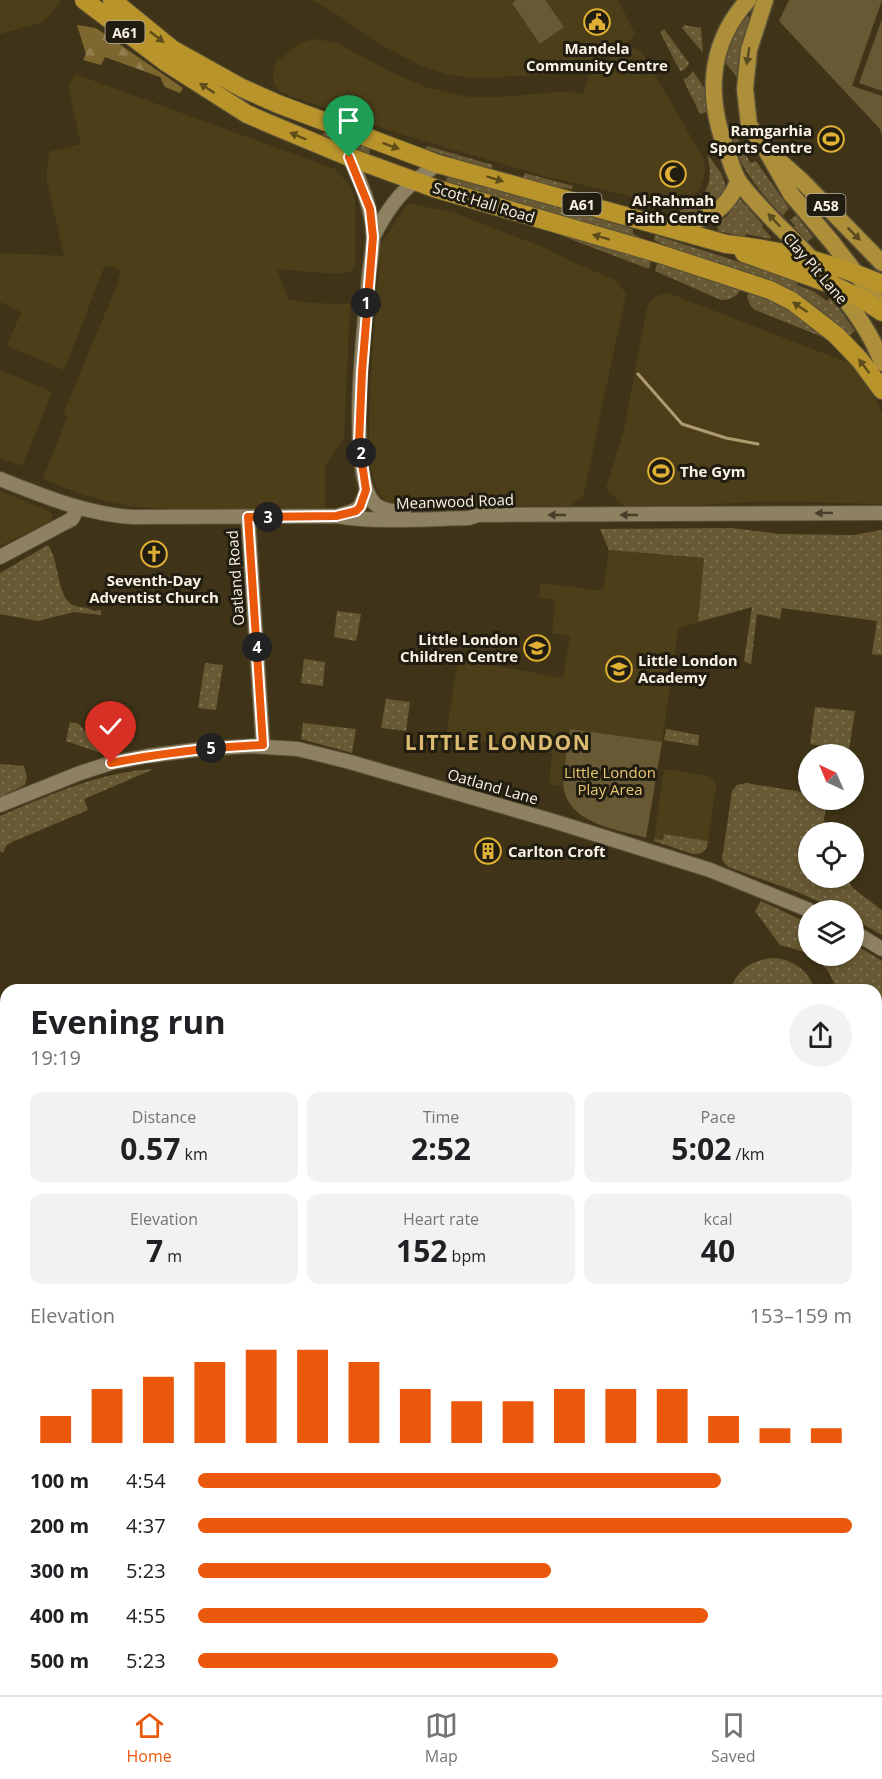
<!DOCTYPE html>
<meta charset="utf-8">
<style>
body{margin:0;font-family:"Open Sans",sans-serif;background:#f2f2f2;color:#202124;height:100vh;display:flex;flex-direction:column;font-size:22px;white-space:nowrap}
*{box-sizing:border-box;margin:0}
p{font-size:20px;color:#757577}
.icon{flex:none;width:33px;height:33px;fill:none;stroke:currentColor;stroke-width:2;stroke-linecap:round;stroke-linejoin:round}
.map{position:relative;flex:1;overflow:hidden}
.sheet{position:absolute;left:0px;top:984px;width:882px;height:711px;display:flex;flex-direction:column;background:#fff;border-radius:18px 18px 0 0;box-shadow:0 3px 9px #0003}
.sheet>*{flex:none}
.needle{width:39px;rotate:316deg}
.controls{position:absolute;left:798px;top:744px;display:grid;gap:12px}
.controls a{display:grid;place-items:center;width:66px;height:66px;border-radius:50%;background:#fff;box-shadow:0 3px 9px #0003;font-size:30px}
.pin{position:absolute;display:grid;place-items:center;width:51px;height:51px;color:#fff;margin:-62px -26px;border-radius:50% 50% 50% 0;rotate:-45deg;box-shadow:0 0 6px #0007}
.pin .icon{rotate:45deg}
.km{position:absolute;width:30px;height:30px;margin:-15px;border-radius:50%;background:#222;color:#fff;font-size:16px;line-height:30px;text-align:center}
.round{display:grid;place-items:center;flex:none;width:63px;height:63px;border-radius:32px;background:#f2f2f2}
.head{display:flex;align-items:center;justify-content:space-between;height:102px;padding:0 30px}
h1{font-size:33px;font-weight:700;line-height:45px}
.figures{display:grid;grid-template-columns:repeat(3,1fr);gap:9px;height:102px;padding:6px 30px}
.figures div{display:grid;align-content:center;border-radius:12px;background:#f2f2f2;text-align:center}
.figures b{font-size:30px;font-weight:700}
.figures small{font-size:16px;font-weight:400}
.figures p{font-size:16px}
.chart{height:168px;padding:12px 30px}
.chart p{display:flex;justify-content:space-between}
.chart svg{width:100%;height:108px;margin-top:6px;stroke:#ea580c;stroke-width:6}
ul{padding:0 30px;list-style:none;font-size:20px}
li{display:grid;grid-template-columns:96px 72px 1fr;align-items:center;height:45px}
li i{height:15px;border-radius:8px;background:#ea580c}
.tabs{display:flex;justify-content:space-around;align-items:center;height:84px;border-top:2px solid #e0e0e0;background:#fff;font-size:16px;color:#757577}
.tabs a{display:grid;justify-items:center;gap:3px}
.tabs .selected{color:#ea580c}
.map>svg:first-child{display:block}
.built{fill:#4d3e1a}
.grass{fill:url(#grass-dots)}
.forest{fill:url(#forest-firs)}
.park{fill:#685934}
.lines{fill:none;stroke-linecap:round;stroke-linejoin:round}
.stream{stroke:#ae9c70;stroke-width:3}
.motorway-tunnel{stroke:#5c5136;stroke-width:18;stroke-dasharray:18 9;stroke-linecap:butt}
.tertiary-casing{stroke:#5a5037;stroke-width:16}
.primary-casing{stroke:#5a5037;stroke-width:19}
.trunk-casing{stroke:#5a5037;stroke-width:20}
.motorway-casing{stroke:#5a5037;stroke-width:20}
.tertiary{stroke:#8e8162;stroke-width:14}
.primary{stroke:#ad8f39;stroke-width:16}
.trunk{stroke:#b8942b;stroke-width:18}
.motorway{stroke:#c2981d;stroke-width:18}
.oneway{fill:#5e4d1b}
.oneway2{fill:#5a4b21}
.oneway3{fill:#48402d}
.route-casing{stroke:#fff;stroke-width:12}
.route{stroke:#ea580c;stroke-width:8}
.labels{text-anchor:middle;dominant-baseline:central;stroke-width:6;stroke-linejoin:round;paint-order:stroke}
.shield{fill:#221d11;stroke:#b9b3a4;stroke-width:1.5}
.shield-label{font-size:14px;font-weight:bold;fill:#faf3e3}
.poi-label{font-size:15px;font-weight:bold;fill:#faf3e3;stroke:#221d11}
.street-label{font-size:15px;fill:#faf3e3;stroke:#221d11}
.park-label{font-size:15px;fill:#e8c572;stroke:#221d11}
.district-label{font-size:21px;font-weight:bold;letter-spacing:1.5px;fill:#dcbc72;stroke:#221d11}
</style>
<div class="map">
<svg width="882" height="1695" viewBox="0 0 882 1695">
<defs>
<pattern id="grass-dots" width="8" height="8" patternUnits="userSpaceOnUse" patternTransform="scale(1.5)"><rect width="8" height="8" fill="#685934"/><path d="M2 2h.1M6 6h.1" fill="none" stroke="#7e7151" stroke-width="1.8" stroke-linecap="round"/></pattern>
<pattern id="forest-firs" width="22" height="20" patternUnits="userSpaceOnUse" patternTransform="scale(1.5)"><rect width="22" height="20" fill="#7e672f"/><path d="M5 1l3.5 6h-7zM16 11l3.5 6h-7z" fill="#917d4d"/></pattern>
</defs>
<rect width="100%" height="100%" fill="#403418"/>
<path class="built" d="M0,0H62L43,22L0,34Z
M311,0H618L635,34L632,39L585,67L581,73L478,78L450,75L421,66L378,43L329,9Z
M316,39L337,43L391,72L425,87L469,97H500L571,91L583,95L591,69L626,50L634,48L641,51L703,158L705,169L703,180L699,190L691,198L681,203L669,205L544,176L394,132L288,95L278,90L274,82L273,75L277,58L282,60L289,51L300,43Z
M75,74L335,169L349,184L355,199V265L352,271L337,274L277,269L288,299L310,303L350,304L344,437L325,466V509H167L128,506L83,495L43,479L67,417L63,414L117,285L121,270L105,265L64,370L7,346L21,312L0,302V253L64,256L46,177L49,152L81,144L68,86Z
M408,203L455,213L550,250L574,263L616,280L626,294L583,497L569,506L388,505L378,492L371,470L369,440L370,388L381,244Z
M668,293L854,365L866,382L882,413V504L768,501L627,509L606,488L624,430L647,307L651,301L657,296Z
M0,370L52,392L22,466L0,458Z
M0,491L49,511L53,516L51,521L0,546Z
M609,550L704,558L698,622L678,629L662,742L570,730L564,786L549,785L552,753L446,736L458,659L563,678L570,636L552,633L555,600L539,597L541,583L603,591Z
M664,769L707,776L715,781L716,787L708,841L664,834L663,840L654,839Z
M0,1574H6V1618H0Z
M0,1674H6V1689H224L248,1695H0Z
M692,1689H850L849,1695H692Z"/>
<path class="grass" d="M745,14L751,19L741,53L737,77L723,60L733,35Z
M684,25L701,28L703,53L682,28Z
M664,29L689,63C688,67 684,71 680,71L660,32Z
M693,71L705,89L707,112L700,114L683,79L687,78Z
M732,130L738,138L750,163L756,161L789,208L783,216C758,191 739,165 727,132Z
M325,131L370,149L367,159L334,143L322,135Z
M427,146L493,165L491,169L425,149Z
M707,154L721,173L725,183V192L720,201L691,216L670,213C703,207 716,186 707,154Z
M525,173L573,186L572,189L548,186L523,178Z
M447,177L464,179L633,229V234L656,245L445,185Z
M739,198L763,225L762,227L771,237L770,239L746,234L744,237L718,231L717,224L729,214Z
M796,215L813,237L807,242L793,228L795,226L790,220Z
M510,216L652,258L649,269Z
M655,235L799,281L797,285L813,291L827,301L831,297L855,331L847,338L839,330L664,249V245L654,240Z
M658,260L743,287C737,296 732,300 721,300L655,271Z
M750,290L797,313L825,338L755,310L750,305L747,296Z
M732,528L779,534L853,535L882,530V655L872,654L877,621L782,608L780,619L757,614L751,664L744,661L752,607L698,622L704,558L609,550L600,529Z
M48,545C59,560 57,594 71,604C78,609 85,605 94,611L101,610V615L74,612L38,621L0,614V573Z
M337,611L361,614L356,641L334,637Z
M304,659L325,662L323,686L301,683Z
M205,663L223,665L216,710L198,708Z
M386,699L410,702L406,731L381,728Z
M815,707L855,711L849,750L810,744Z
M70,722L79,724L104,754L66,741Z
M303,723L356,729L352,753L301,739Z
M666,729L699,735L698,746L664,740Z
M0,764L24,766L27,777L25,785L0,797Z
M154,769L84,799L88,810L12,842L6,846L3,853L0,851V816C50,795 99,772 154,769Z
M746,783L808,793V800H828L824,818L826,832H808V878H846L854,889L882,910V935L854,919V910H838L795,891L728,867L722,860L732,791L737,785Z
M664,834L708,841L707,847L702,853L693,854L654,841V839L663,840Z
M761,901L808,923V953L780,945L755,911Z
M854,944L882,961V1003L876,1011V990H836C833,977 824,962 812,956H854Z
M772,958C792,959 809,970 815,990H730C737,970 752,960 772,958Z
M421,1689H518L524,1695H416Z"/>
<path class="forest" d="M77,25L96,28L183,88L180,93L165,87L160,77L105,57L101,65L83,60L86,54Z
M882,1003V1059L876,1064V1011Z
M882,1078V1134L876,1129V1083Z"/>
<path class="park" d="M516,0H545L564,27L540,44L512,3Z
M789,0H882L852,86L882,96V135L880,129L779,21Z
M882,19V91L859,83Z
M570,729L662,742L646,838C618,829 573,825 564,791C561,780 569,742 570,729Z
M6,1260V1321H0V1263Z
M751,1689H837L836,1695H751Z"/>
<g class="lines">
<path class="stream" d="M638,374L682,424L726,438L758,444"/>
<path class="motorway-tunnel" d="M876,1308L882,1307
M876,1330L882,1329"/>
<g class="tertiary-casing">
<path id="tertiary" d="M349,157C361,183 372,207 373,236C373,252 369,269 368,286C364,328 347,473 374,503C382,511 393,511 404,511
M373,237C391,202 405,186 438,164
M0,479C43,496 86,514 132,517L336,516C380,523 425,519 469,518L478,515L882,513
M340,515C359,510 361,509 366,490
M248,517L263,745
M0,557L72,519L78,507
M0,805L80,773L111,763L147,756L202,749L251,746L298,749L350,762L553,821L710,870L809,910
M854,932L882,949"/>
</g>
<g class="primary-casing">
<path id="primary" d="M748,0C707,45 706,100 728,154C731,163 734,175 740,183C762,212 791,236 815,263
M765,0L749,50L745,89L749,125L766,150L791,194L831,241L882,307
M776,158L802,181L882,263
M670,228C703,219 724,216 738,182
M834,285C853,309 872,334 882,363"/>
</g>
<g class="trunk-casing">
<path id="trunk" d="M84,0L167,63L247,114L270,124L349,157L437,189L657,253L770,290L792,301L836,335L860,360L882,390
M112,0L172,49L242,88L278,104L438,164L726,244C783,250 829,262 882,284
M744,253L833,285L862,299L882,312
M876,1074L882,1069
M876,1146L882,1154
M876,1228L882,1201
M876,1239L878,1247L876,1271
M876,1347L882,1429
M0,1498H6
M876,1638L882,1584
M0,1664H6
M290,1689L305,1695
M549,1689L555,1695
M626,1695L629,1689
M855,1695L856,1689"/>
</g>
<g class="motorway-casing">
<path id="motorway" d="M381,1695L385,1689
M405,1695L410,1689
M610,1695L615,1689"/>
</g>
<use href="#tertiary" class="tertiary"/>
<use href="#primary" class="primary"/>
<use href="#trunk" class="trunk"/>
<use href="#motorway" class="motorway"/>
</g>
<defs><path id="oneway-solid" d="M-6-.8H1V-3.2L6.5 0L1 3.2V.8H-6Z" transform="scale(1.5)"/></defs>
<g class="oneway">
<use href="#oneway-solid" transform="translate(157 37) rotate(38)"/>
<use href="#oneway-solid" transform="translate(207 88) rotate(-147)"/>
<use href="#oneway-solid" transform="translate(298 136) rotate(-157)"/>
<use href="#oneway-solid" transform="translate(391 146) rotate(20)"/>
<use href="#oneway-solid" transform="translate(495 179) rotate(17)"/>
<use href="#oneway-solid" transform="translate(601 237) rotate(-164)"/>
<use href="#oneway-solid" transform="translate(800 307) rotate(-146)"/>
<use href="#oneway-solid" transform="translate(864 366) rotate(-127)"/>
</g>
<g class="oneway2">
<use href="#oneway-solid" transform="translate(748 56) rotate(99)"/>
<use href="#oneway-solid" transform="translate(774 220) rotate(-133)"/>
<use href="#oneway-solid" transform="translate(854 234) rotate(45)"/>
</g>
<g class="oneway3">
<use href="#oneway-solid" transform="translate(824 513) rotate(179)"/>
<use href="#oneway-solid" transform="translate(557 515) rotate(180)"/>
<use href="#oneway-solid" transform="translate(629 515) rotate(-180)"/>
</g>
<g class="lines">
<g class="route-casing">
<path id="route" d="M111,763C162,753 212,747 263,745L248,517L336,516L356,511L360,507L366,490L359,443L362,372L373,237L370,209L349,157"/>
</g>
<use href="#route" class="route"/>
</g>
<defs>
<g id="civic-ring" transform="scale(1.35)"><circle r="9.5" fill="#221d11" stroke="#dfb033" stroke-width="1.5"/><path d="M-.6-6.5H3V-4.5H.6V-3L4-1V1h2V6H-6V1h2V-1L-.6-3ZM-1.2 2.5V6h2.4V2.5Z" fill="#dfb033"/></g>
<g id="stadium-ring" transform="scale(1.35)"><circle r="9.5" fill="#221d11" stroke="#dfb033" stroke-width="1.5"/><path d="M0-5a6.5 5 0 1 0 0 10a6.5 5 0 1 0 0-10ZM-3.5-1.8h7v3.6h-7Z" fill="#dfb033"/></g>
<g id="mosque-ring" transform="scale(1.35)"><circle r="9.5" fill="#221d11" stroke="#dfb033" stroke-width="1.5"/><path d="M3.5-4.9A6 6 0 1 0 3.5 4.9A5 5 0 1 1 3.5-4.9Z" fill="#dfb033"/></g>
<g id="church-ring" transform="scale(1.35)"><circle r="9.5" fill="#221d11" stroke="#dfb033" stroke-width="1.5"/><path d="M-1.2-6h2.4v3.5h3.3v2.4h-3.3V6h-2.4V-.1h-3.3v-2.4h3.3Z" fill="#dfb033"/></g>
<g id="school-ring" transform="scale(1.35)"><circle r="9.5" fill="#221d11" stroke="#dfb033" stroke-width="1.5"/><path d="M0-5L7-2L0 1L-7-2ZM-4 1L0 2.5L4 1V4Q0 6-4 4Z" fill="#dfb033"/></g>
<g id="building-ring" transform="scale(1.35)"><circle r="9.5" fill="#221d11" stroke="#dfb033" stroke-width="1.5"/><path d="M-4-6H4V6H1V3H-1V6H-4ZM-2.5-4.3h1.7v1.8h-1.7ZM.8-4.3h1.7v1.8H.8ZM-2.5-1h1.7V.8h-1.7ZM.8-1h1.7V.8H.8Z" fill="#dfb033"/></g>
</defs>
<g fill-rule="evenodd">
<use href="#civic-ring" x="597" y="22"/>
<use href="#stadium-ring" x="831" y="139"/>
<use href="#mosque-ring" x="673" y="174"/>
<use href="#stadium-ring" x="661" y="471"/>
<use href="#church-ring" x="154" y="554"/>
<use href="#school-ring" x="537" y="648"/>
<use href="#school-ring" x="619" y="669"/>
<use href="#building-ring" x="488" y="851"/>
</g>
<g class="labels">
<g class="shield">
<rect x="105.5" y="21" width="39" height="22" rx="4.5"/>
<rect x="562.5" y="193" width="39" height="22" rx="4.5"/>
<rect x="806.5" y="194" width="39" height="22" rx="4.5"/>
</g>
<g class="shield-label">
<text x="125" y="32">A61</text>
<text x="582" y="204">A61</text>
<text x="826" y="205">A58</text>
</g>
<g class="poi-label">
<text x="597" y="48">Mandela<tspan x="597" dy="17">Community Centre</tspan></text>
<text x="812" y="130" text-anchor="end">Ramgarhia<tspan x="812" dy="17">Sports Centre</tspan></text>
<text x="673" y="200">Al-Rahmah<tspan x="673" dy="17">Faith Centre</tspan></text>
<text x="680" y="471" text-anchor="start">The Gym</text>
<text x="154" y="580">Seventh-Day<tspan x="154" dy="17">Adventist Church</tspan></text>
<text x="518" y="639" text-anchor="end">Little London<tspan x="518" dy="17">Children Centre</tspan></text>
<text x="638" y="660" text-anchor="start">Little London<tspan x="638" dy="17">Academy</tspan></text>
<text x="508" y="851" text-anchor="start">Carlton Croft</text>
</g>
<g class="street-label">
<text transform="translate(484 202) rotate(17)">Scott Hall Road</text>
<text transform="translate(816 268) rotate(49)">Clay Pit Lane</text>
<text transform="translate(455 501) rotate(-2)">Meanwood Road</text>
<text transform="translate(235 578) rotate(-94)">Oatland Road</text>
<text transform="translate(493 786) rotate(16)">Oatland Lane</text>
</g>
<g class="park-label">
<text x="610" y="772">Little London<tspan x="610" dy="17">Play Area</tspan></text>
</g>
<g class="district-label">
<text x="498" y="742">LITTLE LONDON</text>
</g>
</g>
</svg>
<div class="controls">
<a><svg class="needle" viewBox="-14 -14 28 28"><path d="M0-13l5 13h-10z" fill="#e53935"/><path d="M0 13l5-13h-10z" fill="#757577"/></svg></a>
<a><svg class="icon" aria-label="locate" viewBox="0 0 24 24"><circle cx="12" cy="12" r="6"/><path d="M12 2v4M12 18v4M2 12h4M18 12h4"/></svg></a>
<a><svg class="icon" aria-label="layers" viewBox="0 0 24 24"><path d="M12 4l9 5-9 5-9-5zM3 14l9 5 9-5"/></svg></a>
</div>
<div class="pin" style="left:349px;top:157px;background:#1e9e55"><svg class="icon" aria-label="arrive" viewBox="0 0 24 24"><path d="M6 21V4h12l-3 4 3 4H6"/></svg></div>
<div class="pin" style="left:111px;top:763px;background:#d93025"><svg class="icon" aria-label="check" viewBox="0 0 24 24"><path d="M5 12l5 5 9-10"/></svg></div>
<b class="km" style="left:366px;top:303px">1</b>
<b class="km" style="left:361px;top:453px">2</b>
<b class="km" style="left:268px;top:517px">3</b>
<b class="km" style="left:257px;top:647px">4</b>
<b class="km" style="left:211px;top:748px">5</b>
<section class="sheet">
<div class="head"><div><h1>Evening run</h1><p>19:19</p></div><a class="round"><svg class="icon" aria-label="share" viewBox="0 0 24 24"><path d="M12 15V3M7 8l5-5 5 5M5 13v7h14v-7"/></svg></a></div>
<div class="figures">
<div><p>Distance</p><b>0.57<small> km</small></b></div>
<div><p>Time</p><b>2:52</b></div>
<div><p>Pace</p><b>5:02<small> /km</small></b></div>
</div>
<div class="figures">
<div><p>Elevation</p><b>7<small> m</small></b></div>
<div><p>Heart rate</p><b>152<small> bpm</small></b></div>
<div><p>kcal</p><b>40</b></div>
</div>
<div class="chart"><p><span>Elevation</span>153–159 m</p>
<svg viewBox="0 0 160 44" preserveAspectRatio="none"><path d="M5 44V33M15 44V22M25 44V17M35 44V11M45 44V6M55 44V6M65 44V11M75 44V22M85 44V27M95 44V27M105 44V22M115 44V22M125 44V22M135 44V33M145 44V38M155 44V38"/></svg>
</div>
<ul>
<li><b>100 m</b>4:54<i style="width:80%"></i></li>
<li><b>200 m</b>4:37<i style="width:100%"></i></li>
<li><b>300 m</b>5:23<i style="width:54%"></i></li>
<li><b>400 m</b>4:55<i style="width:78%"></i></li>
<li><b>500 m</b>5:23<i style="width:55%"></i></li>
</ul>
</section>
</div>
<nav class="tabs">
<a class="selected"><svg class="icon" aria-label="home" viewBox="0 0 24 24"><path d="M3 11l9-7 9 7M6 9v11h12V9"/></svg>Home</a>
<a><svg class="icon" aria-label="map" viewBox="0 0 24 24"><path d="M3 6l6-2 6 2 6-2v14l-6 2-6-2-6 2zM9 4v14M15 6v14"/></svg>Map</a>
<a><svg class="icon" aria-label="saved" viewBox="0 0 24 24"><path d="M7 4h10v16l-5-4-5 4z"/></svg>Saved</a>
</nav>
